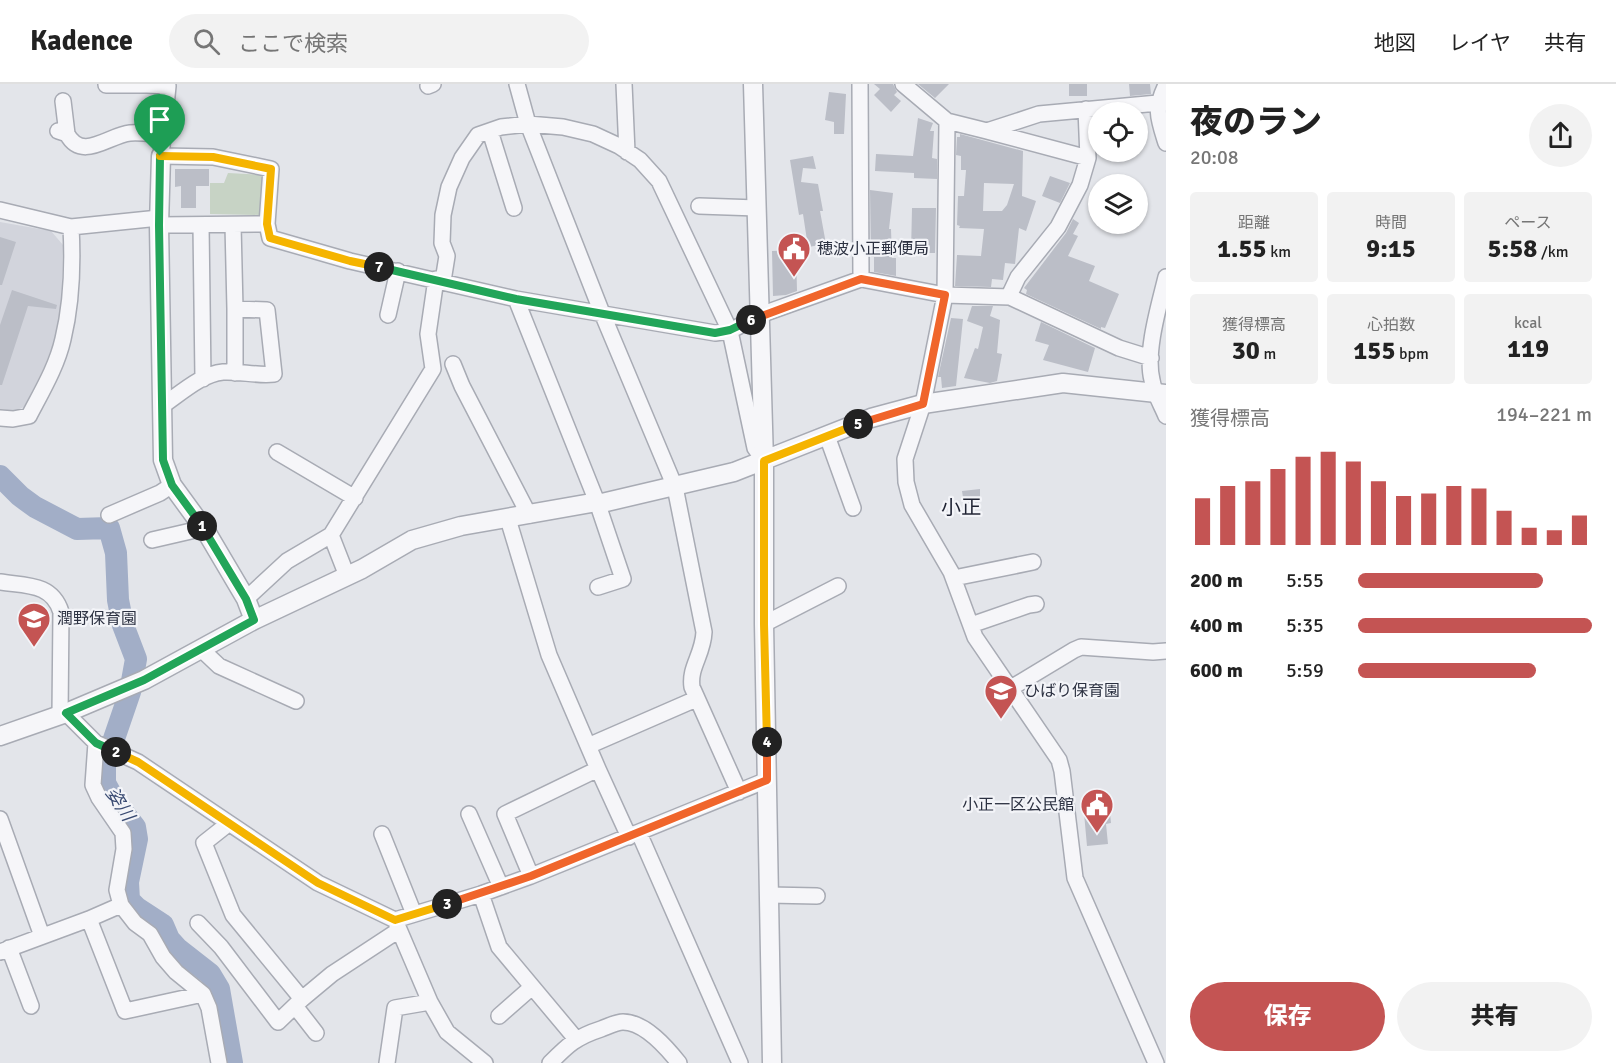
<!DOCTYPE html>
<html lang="ja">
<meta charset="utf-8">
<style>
body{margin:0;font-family:Signika,"Noto Sans JP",sans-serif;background:#f2f2f2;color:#222;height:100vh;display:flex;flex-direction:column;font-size:22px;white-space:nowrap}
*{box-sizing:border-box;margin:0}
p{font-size:20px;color:#767676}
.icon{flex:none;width:33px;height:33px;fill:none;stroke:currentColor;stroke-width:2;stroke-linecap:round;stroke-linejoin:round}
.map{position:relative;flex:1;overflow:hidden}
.drawer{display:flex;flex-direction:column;background:#fff;width:450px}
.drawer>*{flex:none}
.controls{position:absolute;left:1088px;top:18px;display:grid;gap:12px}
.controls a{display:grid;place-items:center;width:60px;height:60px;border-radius:50%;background:#fff;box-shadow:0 2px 4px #0004;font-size:30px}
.pin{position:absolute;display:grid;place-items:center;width:51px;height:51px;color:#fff;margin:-62px -26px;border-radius:50% 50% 50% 0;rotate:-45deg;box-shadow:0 0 6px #0007}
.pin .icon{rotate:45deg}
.km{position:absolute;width:30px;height:30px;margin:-15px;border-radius:50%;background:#222;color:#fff;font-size:16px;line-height:30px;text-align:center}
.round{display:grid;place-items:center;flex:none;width:63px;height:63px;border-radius:32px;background:#f2f2f2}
.head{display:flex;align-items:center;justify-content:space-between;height:102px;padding:0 24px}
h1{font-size:33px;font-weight:800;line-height:45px}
.stats{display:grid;grid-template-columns:repeat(3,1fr);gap:9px;height:102px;padding:6px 24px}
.stats div{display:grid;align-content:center;border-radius:6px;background:#f2f2f2;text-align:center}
.stats b{font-size:26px;font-weight:800}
.stats small{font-size:16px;font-weight:400}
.stats p{font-size:16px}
.chart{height:168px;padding:12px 24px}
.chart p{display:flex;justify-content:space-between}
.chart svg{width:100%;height:108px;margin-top:6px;stroke:#c45453;stroke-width:6}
.button{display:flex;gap:12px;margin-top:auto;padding:12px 24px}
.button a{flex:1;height:69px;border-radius:36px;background:#c45453;color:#fff;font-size:24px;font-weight:800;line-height:69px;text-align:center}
.button a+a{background:#f2f2f2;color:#222}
ul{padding:0 24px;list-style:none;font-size:20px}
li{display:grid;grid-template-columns:96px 72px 1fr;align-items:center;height:45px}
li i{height:15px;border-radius:8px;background:#c45453}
header{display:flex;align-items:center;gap:36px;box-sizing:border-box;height:84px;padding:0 30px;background:#fff;border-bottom:2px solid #e0e0e0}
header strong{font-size:28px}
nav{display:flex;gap:33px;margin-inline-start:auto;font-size:21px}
.search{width:420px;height:54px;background:#f2f2f2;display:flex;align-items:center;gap:15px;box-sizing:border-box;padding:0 21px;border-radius:33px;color:#767676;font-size:22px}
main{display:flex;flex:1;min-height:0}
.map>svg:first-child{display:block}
.built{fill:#d2d4dc}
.green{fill:#c7d3c5}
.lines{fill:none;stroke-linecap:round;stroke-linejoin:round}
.river{stroke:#a2aec7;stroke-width:22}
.building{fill:#bbbec7;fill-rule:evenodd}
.minor-casing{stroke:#a8abb4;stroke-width:18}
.tertiary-casing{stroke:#a8abb4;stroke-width:21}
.minor{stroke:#f6f6f9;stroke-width:15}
.tertiary{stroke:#f6f6f9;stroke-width:18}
.split-1-casing{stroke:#fff;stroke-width:12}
.split-2-casing{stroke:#fff;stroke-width:12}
.split-3-casing{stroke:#fff;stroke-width:12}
.split-4-casing{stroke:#fff;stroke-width:12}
.split-5-casing{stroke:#fff;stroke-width:12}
.split-6-casing{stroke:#fff;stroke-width:12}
.split-7-casing{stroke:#fff;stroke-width:12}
.split-8-casing{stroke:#fff;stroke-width:12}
.split-1{stroke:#22a559;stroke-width:8}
.split-2{stroke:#22a559;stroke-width:8}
.split-3{stroke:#f5b400;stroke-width:8}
.split-4{stroke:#f0652b;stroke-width:8}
.split-5{stroke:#f5b400;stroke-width:8}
.split-6{stroke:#f0652b;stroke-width:8}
.split-7{stroke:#22a559;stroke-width:8}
.split-8{stroke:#f5b400;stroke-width:8}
.labels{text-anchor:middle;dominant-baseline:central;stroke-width:4.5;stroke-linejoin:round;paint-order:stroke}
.poi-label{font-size:16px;fill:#2c3141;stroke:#f3f4f8;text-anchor:start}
.water-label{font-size:18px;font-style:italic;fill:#394a72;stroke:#f3f4f8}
.quarter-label{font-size:20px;fill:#1e2232;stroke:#f3f4f8}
</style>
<header>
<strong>Kadence</strong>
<div class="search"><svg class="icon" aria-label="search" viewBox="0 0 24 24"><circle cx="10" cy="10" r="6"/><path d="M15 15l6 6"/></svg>ここで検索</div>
<nav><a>地図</a><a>レイヤ</a><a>共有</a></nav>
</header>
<main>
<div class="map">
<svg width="1166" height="979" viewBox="0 0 1166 979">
<rect width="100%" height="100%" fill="#e3e5ea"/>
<path class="built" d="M0,138L51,147L63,161L61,227L56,253L43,286L24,323L15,327L0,325Z"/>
<path class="green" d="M228,89L263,91L264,94L261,131L210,130V99H224Z"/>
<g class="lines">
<path class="river" d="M0,392L20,412L35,423L77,445L109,444L116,469L118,516L123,541L136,575L130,608L105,681V699L116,719L135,743L137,755L128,798L129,816L137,824L163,841L169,855L178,865L210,890L219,905L232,979"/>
</g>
<path class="building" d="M874,0H893L897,8L894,11L901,17L891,28L874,11L880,5Z
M918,0H949L935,14Z
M1069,0H1087V12H1069Z
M1129,0H1150L1151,10L1130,12Z
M829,8L846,10L844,50H834V38L825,36Z
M918,34L933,39L930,47H934L932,74L937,75V95L914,94V89L875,87L876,70L913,72Z
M960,50L1023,67L1022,112L1036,117L1026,147L1019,144L1015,180L1005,179L1003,196L992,195L991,203L955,202L957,171L981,172L984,145L959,144L960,142L957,141L958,112H964L966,86H961V72L956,71L957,53H960ZM984,99L1014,100L1007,121L1002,127H983Z
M813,72L816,85L803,84L801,98L818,100L823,127H820L826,160L808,163L803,130L799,131L790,76Z
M175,85H209V102H196V124H181V102L175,103Z
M1050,92L1070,99L1060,119L1042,112Z
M870,106L893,109L889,145H891L892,174H896V192L874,188V173H871Z
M912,124H936L935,169H911Z
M1073,135L1079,139L1073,150L1078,152L1068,172L1095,182L1089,197L1119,210L1105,244L1101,243V245L1026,210L1027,206L1024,204L1066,149Z
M0,153L16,158L2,201H0Z
M796,166L797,207L786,211L773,212L772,167Z
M12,206L57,221L56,225L28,222L2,301H0V241Z
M972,222H993L990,232L1000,236L997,269L1002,270L997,297L990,299L964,294L975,264L978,265L983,243L967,237Z
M951,234L963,235L956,302L942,304L941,293H938Z
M1041,238L1095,264L1088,288L1043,276L1049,261L1035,257Z
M980,405V418L964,420L962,407Z
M1109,719L1111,739L1106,740L1108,760L1087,762L1084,729L1090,728L1089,721Z"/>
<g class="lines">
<g class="minor-casing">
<path id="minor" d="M147,0V1L168,2L161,72L213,73L271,85L267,140L270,154L350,177L516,215L715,249L730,247L760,231L861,195L945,211L1010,213L1119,264L1151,274
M517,0L528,40L602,229L675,403L704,548C703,571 689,583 692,603L739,708
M624,0L627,68
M860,0L861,195
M903,0L947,37L945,211L923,320L905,375L906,398L912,421L951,488L975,553L1059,676L1062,687L1075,794L1156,979
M106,1H147
M1166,1C1154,25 1158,34 1166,59
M428,2L433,0
M63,17L67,50
M947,37L987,47L1039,30L1158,19
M58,47L67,50C82,78 109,51 130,49C140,48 152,50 163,51
M490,47L514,124
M987,47L1088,74
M699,122L757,124
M0,126L71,143L159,134
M159,141L267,140
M201,141L203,295
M1166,193C1159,222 1145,268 1152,296C1154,309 1161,320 1166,332
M443,197L447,172L442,159L443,131L449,103L462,74L478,51L501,43L528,40L563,43L593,50L619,62L640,76L659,97L730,247L755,364L764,377
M1009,212L1018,193L1058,143L1080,101L1088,74L1086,25
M516,215L597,418L623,495L598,503
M235,225V289
M388,231L398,187
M453,280L462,302L529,431
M162,322C180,310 201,290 223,288C240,287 257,292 274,290L267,226L235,225L233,141
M0,334L13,335L29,332C42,307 57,282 63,255C72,218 73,180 71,143
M827,352L853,424
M277,368L355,414
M109,431L160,409L172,401
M508,435L549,571L598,685L629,753
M331,451L347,492
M152,456L204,444
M954,494L1033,478
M0,498C26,502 52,499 61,528L60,631
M246,515L287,477L331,451L433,285L428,250L436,195
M764,540L838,502
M971,541L1029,521L1036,520
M201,565L219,582L296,617
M1011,604L1074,566L1081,563L1153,568L1166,567
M66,629L96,659L138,678L318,799L395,836L430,918L447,948L485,979
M96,659L93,701L99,714L123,749L124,765L117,806L121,821L135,839L150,850L163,873L176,888L203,910L209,924L219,979
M588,662L696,615
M469,730L501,803
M0,735L42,852
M228,740L204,759L233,831L302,915L332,890L399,846
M639,749L740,979
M382,750L414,830
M531,792L505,730L598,685
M481,810L499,863L576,955
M769,811L817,812
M89,835L121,821
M395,836L481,810L531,792L767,696
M198,839L221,863L278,938L302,915
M9,864L31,922
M0,868L89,835L125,927L203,910
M295,922L316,949
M499,932L532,903
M387,979L395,924L430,918
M550,979C568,961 576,953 601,945C607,943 616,938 623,938C645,938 667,964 679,979"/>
</g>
<g class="tertiary-casing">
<path id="tertiary" d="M753,0L764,377V540L772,979
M161,72L159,141L163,376L172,401L207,449L246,515L254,536
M0,652L66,629L144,596L254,536L362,485L412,456L461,442L597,418L602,419L734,388L871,334L923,320L1063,299L1166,310"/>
</g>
<use href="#minor" class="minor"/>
<use href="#tertiary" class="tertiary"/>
</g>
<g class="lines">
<g class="split-1-casing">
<path id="split-1" d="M160,72L159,141L163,376L172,401L202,442"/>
</g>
<g class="split-2-casing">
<path id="split-2" d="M116,668L96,659L66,629L144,596L254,536L246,515L202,442"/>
</g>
<g class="split-3-casing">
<path id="split-3" d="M116,668L138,678L318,799L395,836L447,820"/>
</g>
<g class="split-4-casing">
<path id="split-4" d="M447,820L531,792L767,696V658"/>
</g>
<g class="split-5-casing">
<path id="split-5" d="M767,658L764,540V377L858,340"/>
</g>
<g class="split-6-casing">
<path id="split-6" d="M751,236L861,195L945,211L923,320L858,340"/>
</g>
<g class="split-7-casing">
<path id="split-7" d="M379,183L516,215L715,249L730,246L751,236"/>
</g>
<g class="split-8-casing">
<path id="split-8" d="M160,72L213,73L271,85L267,140L270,154L350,177L379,183"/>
</g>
<use href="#split-1" class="split-1"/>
<use href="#split-2" class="split-2"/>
<use href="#split-3" class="split-3"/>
<use href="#split-4" class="split-4"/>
<use href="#split-5" class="split-5"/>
<use href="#split-6" class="split-6"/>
<use href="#split-7" class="split-7"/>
<use href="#split-8" class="split-8"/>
</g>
<defs>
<g id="civic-pin" transform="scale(1.725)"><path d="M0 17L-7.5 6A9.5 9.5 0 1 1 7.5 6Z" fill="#c45453" stroke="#f3f4f8"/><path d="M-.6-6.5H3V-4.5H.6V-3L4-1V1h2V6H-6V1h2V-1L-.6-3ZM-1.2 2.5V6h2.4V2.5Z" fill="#fff"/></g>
<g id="school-pin" transform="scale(1.725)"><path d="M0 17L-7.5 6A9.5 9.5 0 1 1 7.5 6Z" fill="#c45453" stroke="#f3f4f8"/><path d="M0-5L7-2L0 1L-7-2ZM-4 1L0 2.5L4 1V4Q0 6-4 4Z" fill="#fff"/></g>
</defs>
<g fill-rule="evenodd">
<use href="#civic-pin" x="794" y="165"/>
<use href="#school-pin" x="34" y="535"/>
<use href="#school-pin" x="1001" y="607"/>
<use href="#civic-pin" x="1097" y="721"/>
</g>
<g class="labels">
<g class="poi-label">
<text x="817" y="165">穂波小正郵便局</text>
<text x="57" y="535">潤野保育園</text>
<text x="1024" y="607">ひばり保育園</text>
<text x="1074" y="721" text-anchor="end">小正一区公民館</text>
</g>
<g class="water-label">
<text transform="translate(120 720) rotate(57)">姿川</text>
</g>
<g class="quarter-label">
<text x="961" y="423">小正</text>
</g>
</g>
</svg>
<div class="controls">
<a><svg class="icon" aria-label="locate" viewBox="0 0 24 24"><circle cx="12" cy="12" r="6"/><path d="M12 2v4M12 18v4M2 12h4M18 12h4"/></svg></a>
<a><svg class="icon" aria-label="layers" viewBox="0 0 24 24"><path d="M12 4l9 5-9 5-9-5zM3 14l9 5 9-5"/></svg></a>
</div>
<div class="pin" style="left:160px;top:72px;background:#1e9e55"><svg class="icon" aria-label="arrive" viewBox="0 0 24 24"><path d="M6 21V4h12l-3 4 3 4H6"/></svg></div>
<b class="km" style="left:202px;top:442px">1</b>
<b class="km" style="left:116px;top:668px">2</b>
<b class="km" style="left:447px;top:820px">3</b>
<b class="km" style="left:767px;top:658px">4</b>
<b class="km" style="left:858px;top:340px">5</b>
<b class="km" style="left:751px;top:236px">6</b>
<b class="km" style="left:379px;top:183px">7</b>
</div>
<section class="drawer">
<div class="head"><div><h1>夜のラン</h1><p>20:08</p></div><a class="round"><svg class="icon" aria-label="share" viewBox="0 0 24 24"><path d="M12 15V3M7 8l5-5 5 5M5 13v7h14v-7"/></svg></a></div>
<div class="stats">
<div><p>距離</p><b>1.55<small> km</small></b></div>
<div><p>時間</p><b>9:15</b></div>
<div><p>ペース</p><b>5:58<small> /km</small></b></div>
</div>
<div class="stats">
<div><p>獲得標高</p><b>30<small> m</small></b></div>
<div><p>心拍数</p><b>155<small> bpm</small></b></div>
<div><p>kcal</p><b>119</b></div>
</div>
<div class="chart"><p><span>獲得標高</span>194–221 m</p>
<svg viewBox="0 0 160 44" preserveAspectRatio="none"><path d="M5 44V25M15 44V20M25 44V18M35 44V13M45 44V8M55 44V6M65 44V10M75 44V18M85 44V24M95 44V23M105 44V20M115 44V21M125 44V30M135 44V37M145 44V38M155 44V32"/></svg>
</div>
<ul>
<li><b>200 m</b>5:55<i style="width:79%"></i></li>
<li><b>400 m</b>5:35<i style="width:100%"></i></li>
<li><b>600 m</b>5:59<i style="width:76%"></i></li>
</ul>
<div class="button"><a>保存</a><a>共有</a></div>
</section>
</main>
